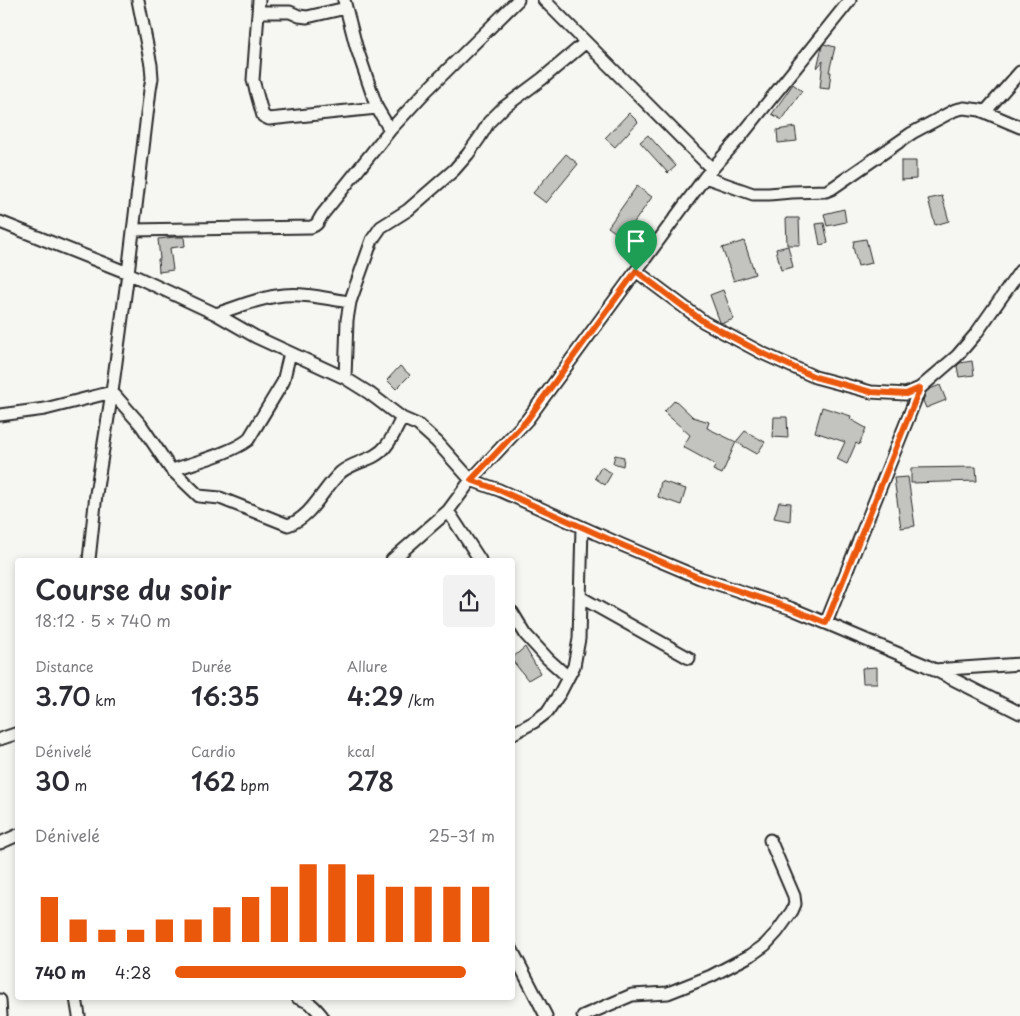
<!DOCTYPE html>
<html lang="fr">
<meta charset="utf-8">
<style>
body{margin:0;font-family:"Playpen Sans",sans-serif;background:#f2f2f3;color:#2b2b33;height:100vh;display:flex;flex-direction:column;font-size:19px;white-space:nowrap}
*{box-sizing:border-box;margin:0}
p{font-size:16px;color:#7c7c81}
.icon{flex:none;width:28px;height:28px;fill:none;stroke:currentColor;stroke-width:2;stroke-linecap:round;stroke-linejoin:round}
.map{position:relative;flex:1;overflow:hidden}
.side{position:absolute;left:15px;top:558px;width:500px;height:442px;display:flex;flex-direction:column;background:#fff;border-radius:5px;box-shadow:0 2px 8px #0003}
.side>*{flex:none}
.pin{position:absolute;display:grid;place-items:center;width:42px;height:42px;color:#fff;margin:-51px -21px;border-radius:50% 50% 50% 0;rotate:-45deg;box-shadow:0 0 5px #0007}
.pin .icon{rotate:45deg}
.round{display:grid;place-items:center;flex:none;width:52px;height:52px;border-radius:5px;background:#f2f2f3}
.headline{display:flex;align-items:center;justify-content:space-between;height:85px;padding:0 20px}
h1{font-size:28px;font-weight:600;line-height:38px}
.figures{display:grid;grid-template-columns:repeat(3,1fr);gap:8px;height:85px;padding:5px 20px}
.figures div{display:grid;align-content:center}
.figures b{font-size:25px;font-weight:600}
.figures small{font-size:14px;font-weight:400}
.figures p{font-size:14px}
.chart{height:140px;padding:10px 20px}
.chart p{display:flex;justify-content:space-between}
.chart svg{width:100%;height:90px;margin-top:5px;stroke:#ea580c;stroke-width:6}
ul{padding:0 20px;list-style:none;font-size:16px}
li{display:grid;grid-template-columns:80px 60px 1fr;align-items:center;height:38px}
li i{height:12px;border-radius:6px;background:#ea580c}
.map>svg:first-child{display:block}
.building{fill:#c3c3c0;stroke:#2b2b2b}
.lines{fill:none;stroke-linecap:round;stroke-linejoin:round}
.street-casing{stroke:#2b2b2b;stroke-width:15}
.street{stroke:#f6f6f2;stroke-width:11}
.route-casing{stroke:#fff;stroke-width:10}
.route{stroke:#ea580c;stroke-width:6}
</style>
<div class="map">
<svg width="1020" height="1016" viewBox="0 0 1020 1016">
<rect width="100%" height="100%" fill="#f6f6f2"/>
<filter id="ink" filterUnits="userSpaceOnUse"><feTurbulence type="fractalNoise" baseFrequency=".02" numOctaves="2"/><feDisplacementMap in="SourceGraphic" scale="10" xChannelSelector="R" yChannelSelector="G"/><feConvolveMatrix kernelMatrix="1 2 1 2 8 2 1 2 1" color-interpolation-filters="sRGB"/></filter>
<g filter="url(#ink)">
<path class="building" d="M824,44L835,47L829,72H831L829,89L820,88L823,61L817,68L822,46Z
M793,84L802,91L782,120L772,114Z
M629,113L638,122L615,147L605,138Z
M795,127L797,141L778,143L777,130Z
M648,135L676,166L668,173L640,142Z
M566,154L578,164L546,203L533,193Z
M901,161H916V179L901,180Z
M637,186L652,197L623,238L608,227Z
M942,196L949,221L935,225L928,199Z
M844,209L846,222L827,226L824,214Z
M786,218H799L800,245H787Z
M824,223L828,243L820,245L816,224Z
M175,237H184L185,246L170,248L173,270L159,272L158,259H160L158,239Z
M866,239L872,263L858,266L853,247L854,241Z
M744,241L755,274L734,281L722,248Z
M788,246L793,267L781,270L776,249Z
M723,290L734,319L723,323L720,322L710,295Z
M972,361L974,375L959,377L957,366L960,363Z
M400,366L410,375L396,389L387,380Z
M940,385L946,400L926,408L923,401L926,392L930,389Z
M675,400L693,417L709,422L707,428L736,442L722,474L713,470L716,465L683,447L690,435L664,412Z
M822,407L851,416L850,419L866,428L859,445L856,443L847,464L837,459L845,442L815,432Z
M774,417H787L788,438L773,437Z
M745,431L765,442L757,454L736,442Z
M615,455L624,457L623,466L613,463Z
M601,467L612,473L605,485L595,478Z
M976,467L977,481L911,483V468Z
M908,477L915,526L901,528L894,478Z
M661,481L686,489L681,505L658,497Z
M779,502L791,503L790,521L774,518Z
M525,647L540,673L528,680L512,660V658Z
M877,667V683H863L862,668Z"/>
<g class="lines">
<g class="street-casing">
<path id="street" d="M259,0L253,80L263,116L269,119L377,108
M344,0L356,46L377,108L390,130
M544,0L712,169
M258,12H290L299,16L307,17L346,8
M985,112L1020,72
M705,177L753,194H769L792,192L826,191L831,189L912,133L955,110L964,108L980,110L1020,127
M0,222L128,273L216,314L256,337L345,378L369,393L402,418L418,425L437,442L471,480L499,490L622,545L700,578L790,608L826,623L925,665L1020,713
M133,230L311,227C318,225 318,221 322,215L390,130L426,91L518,0
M636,271L704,322L762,353L815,377L871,392L906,394L920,388L957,356L975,335L1020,271
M216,314C238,307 261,297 284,295C306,293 328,299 350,302
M345,378L347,320L350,302L372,240L381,227L408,210L454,170L468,154L480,137L489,122L503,108L542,79L586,42
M0,415L45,409L112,392L141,425L170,468L199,496L220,498L288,525C312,517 322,490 340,473C353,461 375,461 386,446C393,438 397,427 402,418
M173,470C195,462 229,454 248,440L283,382L290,353
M448,511L480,560
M89,560L96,494L112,392L128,273L150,90L152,78L151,65L138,0
M392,560L448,511L471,480L527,420L705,177L741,136L850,0
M580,597L689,658
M512,612L526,635L548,659L568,677
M826,623L920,388
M934,670L1020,664
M512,734L534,722L547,712L560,693L574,666L579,639L582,527
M0,739L18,733
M0,843L18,835
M512,950L546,1016
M76,998L79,1016
M298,998C310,1002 314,1006 322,1016
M0,1000L1,1016
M583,1016L632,995L668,993L711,976L751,955L765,945L777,932L792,911L795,904L794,896L770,840"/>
</g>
<use href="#street" class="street"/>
</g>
</g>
<g class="lines" filter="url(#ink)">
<g class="route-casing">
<path id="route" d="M636,271L704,322L762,353L815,377L871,392L906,394L920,388L826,623L790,608L700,578L622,545L499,490L471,480L527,420Z"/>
</g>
<use href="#route" class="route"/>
</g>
</svg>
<div class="pin" style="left:636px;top:271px;background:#1e9e55"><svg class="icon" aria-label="arrive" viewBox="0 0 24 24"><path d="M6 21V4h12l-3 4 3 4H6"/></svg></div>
<section class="side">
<div class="headline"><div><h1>Course du soir</h1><p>18:12 · 5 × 740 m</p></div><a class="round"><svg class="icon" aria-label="share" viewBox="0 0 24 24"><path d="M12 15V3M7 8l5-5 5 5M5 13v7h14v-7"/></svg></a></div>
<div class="figures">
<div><p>Distance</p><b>3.70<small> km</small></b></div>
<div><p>Durée</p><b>16:35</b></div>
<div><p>Allure</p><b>4:29<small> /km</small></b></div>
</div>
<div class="figures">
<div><p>Dénivelé</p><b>30<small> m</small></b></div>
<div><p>Cardio</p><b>162<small> bpm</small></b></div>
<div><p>kcal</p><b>278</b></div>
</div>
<div class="chart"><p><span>Dénivelé</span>25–31 m</p>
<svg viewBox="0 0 160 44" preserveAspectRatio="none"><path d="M5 44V22M15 44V33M25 44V38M35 44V38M45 44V33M55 44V33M65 44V27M75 44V22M85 44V17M95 44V6M105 44V6M115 44V11M125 44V17M135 44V17M145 44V17M155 44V17"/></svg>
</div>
<ul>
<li><b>740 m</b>4:28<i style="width:91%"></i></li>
</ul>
</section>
</div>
